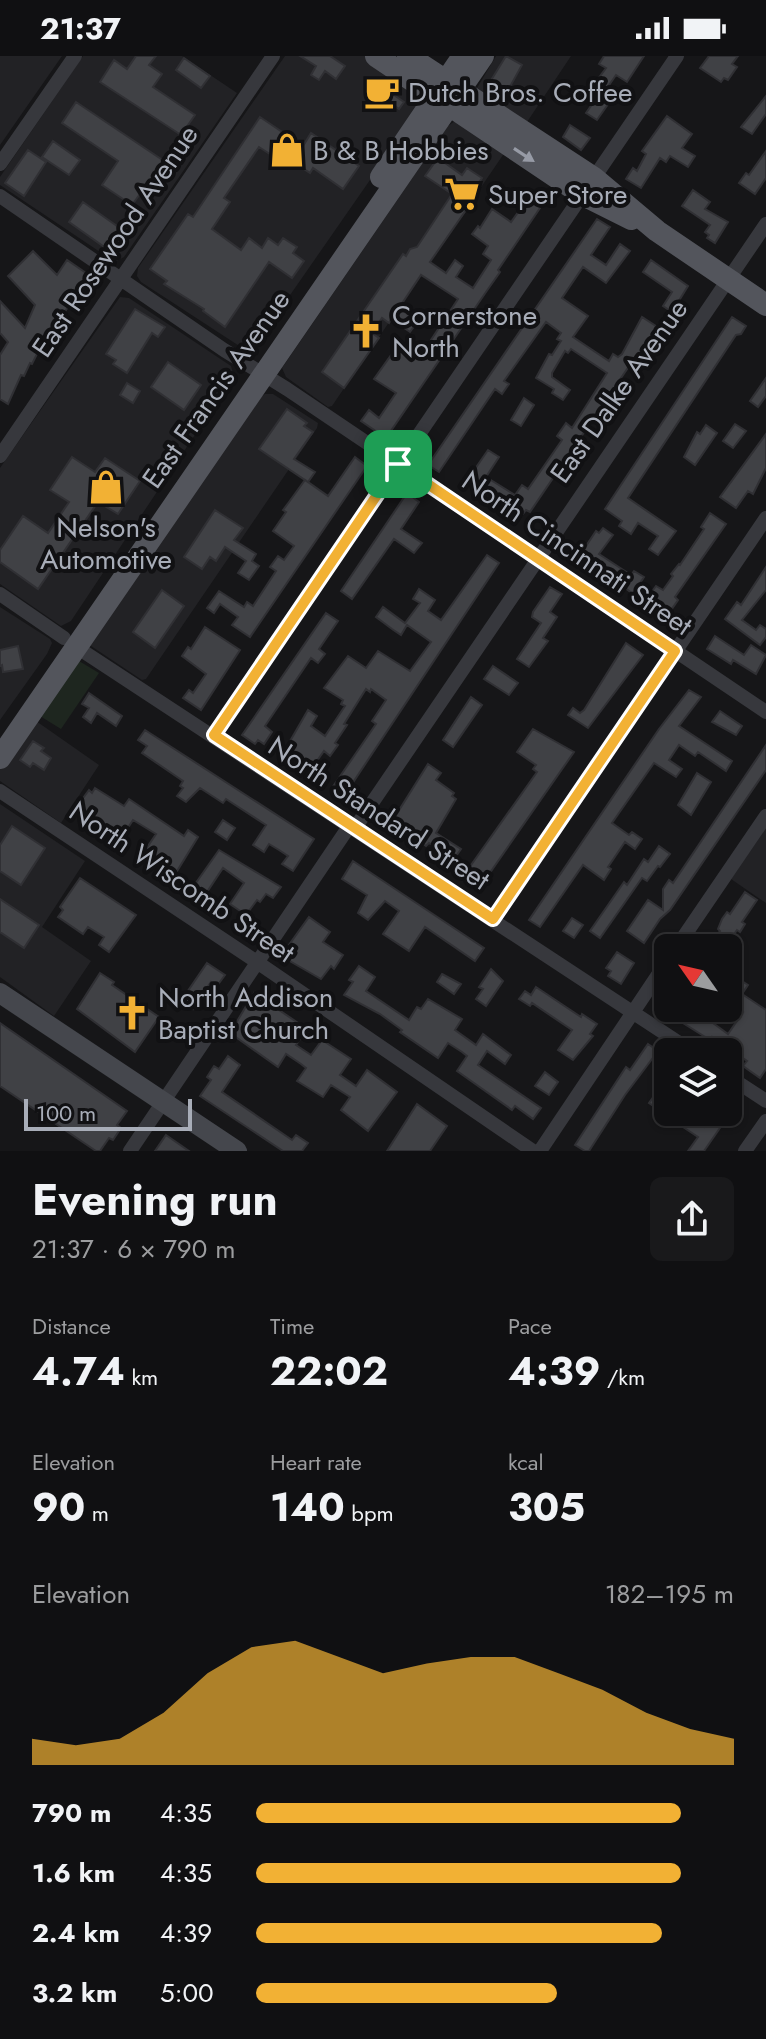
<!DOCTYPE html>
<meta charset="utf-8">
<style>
body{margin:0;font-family:Jost,sans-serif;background:#19191b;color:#f1f3f6;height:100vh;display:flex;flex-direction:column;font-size:30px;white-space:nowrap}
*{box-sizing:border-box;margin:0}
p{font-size:26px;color:#9c9d9f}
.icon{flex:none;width:44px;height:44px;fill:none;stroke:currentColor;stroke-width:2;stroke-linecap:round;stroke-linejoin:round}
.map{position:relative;height:1095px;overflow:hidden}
.panel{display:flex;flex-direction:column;background:#101012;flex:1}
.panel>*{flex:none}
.needle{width:52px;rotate:304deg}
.tools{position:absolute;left:654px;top:878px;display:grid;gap:16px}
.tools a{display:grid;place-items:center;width:88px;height:88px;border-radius:12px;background:#101012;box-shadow:0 2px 6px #0004,0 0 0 2px #303032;font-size:40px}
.scale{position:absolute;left:24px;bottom:20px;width:168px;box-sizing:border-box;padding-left:8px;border:4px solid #a8adb8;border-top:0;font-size:22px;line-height:28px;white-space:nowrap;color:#a8adb8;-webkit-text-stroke:6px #111113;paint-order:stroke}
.pin{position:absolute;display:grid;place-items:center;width:68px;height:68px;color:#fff;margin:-34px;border-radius:16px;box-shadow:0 4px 12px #0006}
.round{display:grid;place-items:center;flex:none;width:84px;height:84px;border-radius:12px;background:#19191b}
.head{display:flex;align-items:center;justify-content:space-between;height:136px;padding:0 32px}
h1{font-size:44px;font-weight:700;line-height:60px}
.stats{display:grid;grid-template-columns:repeat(3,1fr);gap:12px;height:136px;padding:8px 32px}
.stats div{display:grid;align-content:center}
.stats b{font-size:40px;font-weight:700}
.stats small{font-size:22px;font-weight:400}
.stats p{font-size:22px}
.chart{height:224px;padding:16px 32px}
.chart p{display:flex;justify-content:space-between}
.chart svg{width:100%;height:144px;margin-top:8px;fill:#f2b134;opacity:.7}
ul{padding:0 32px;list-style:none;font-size:26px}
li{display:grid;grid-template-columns:128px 96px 1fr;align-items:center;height:60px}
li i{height:20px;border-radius:10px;background:#f2b134}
.status{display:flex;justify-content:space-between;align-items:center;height:56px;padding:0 40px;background:#101012;direction:ltr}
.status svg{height:22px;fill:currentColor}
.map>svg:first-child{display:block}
.built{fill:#222225}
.green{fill:#1e261f}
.building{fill:#404145;stroke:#303034;stroke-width:2}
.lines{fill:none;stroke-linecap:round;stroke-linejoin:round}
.street{stroke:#37383d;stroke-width:14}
.secondary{stroke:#45474d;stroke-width:20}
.primary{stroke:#53555c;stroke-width:22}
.oneway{fill:#979ba6}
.route-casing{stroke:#fff;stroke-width:16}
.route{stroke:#f2b134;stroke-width:10}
.labels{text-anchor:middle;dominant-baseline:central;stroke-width:8;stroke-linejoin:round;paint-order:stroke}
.poi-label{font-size:28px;fill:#a8adb8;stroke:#111113;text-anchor:start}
.street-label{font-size:28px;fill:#a8adb8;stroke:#111113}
</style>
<div class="status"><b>21:37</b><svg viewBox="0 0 49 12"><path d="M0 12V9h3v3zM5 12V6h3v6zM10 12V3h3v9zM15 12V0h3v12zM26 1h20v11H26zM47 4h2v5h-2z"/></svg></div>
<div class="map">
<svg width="766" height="1095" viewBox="0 0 766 1095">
<rect width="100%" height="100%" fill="#161618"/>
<path class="built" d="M0,0H62L0,89Z
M83,0H182L237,37L124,201L115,206L0,129V121Z
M285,0H366L421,43L420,52L254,291L247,295L141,226L137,220L138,212Z
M496,0H571L527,66L477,32Z
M455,65L505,96L332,350L328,351L286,321L282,312L448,70Z
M120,241L129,242L231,310L234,320L71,565L61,570L0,528V412Z
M265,338H273L318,367L317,372L146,623L142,624L88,588L259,342Z
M0,551L50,583L52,587L47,598L0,664Z
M36,665L99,709L61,767L0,725V713Z
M0,748L85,805L42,871L91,905L54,960L0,921Z
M766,772V847L731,823Z"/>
<path class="green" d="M79,605L99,617L61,673L40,660Z"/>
<path class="building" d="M136,0H156L149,9L162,18L153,31L195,59L181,79L100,26L114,4L127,13Z
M300,0H330L345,10L336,23L325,15L319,24L311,19L316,10Z
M506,0L522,9L502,45L485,34Z
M604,0H644L627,26L616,19L603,38L611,44L597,64L586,57L600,37L592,31L606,12L599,8Z
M709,0H738L732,8L737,11L728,24L724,22L721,26L700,12Z
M184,2L210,20L201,32L176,14Z
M378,28L404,46L399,53L373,35Z
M766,40V58L752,78L741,71Z
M76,46L164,105L132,149L102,129L118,105L62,67Z
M667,60L692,78L682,92L695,100L688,111L670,100L666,106L660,102L641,132L626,123L633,112L637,115L646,98L642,95Z
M260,61L303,90L311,77L359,110L343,133L313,112L310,117L283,99L279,104L259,91L224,142L230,146L212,173L241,194L249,182L262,192L268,182L278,189L283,182L297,191L293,197L304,205L292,222L269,206L225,271L203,255L204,253L164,228L167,225L150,213L188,158L193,161Z
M570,69L590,82L581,94L563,81Z
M53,85L80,104L69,119L42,101Z
M28,94L46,106L24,140L5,127Z
M766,95V122L755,138L739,127L746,117L749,119Z
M438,102L462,119L467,112L482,122L469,141L473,144L430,206L446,217L455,204L463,210L456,221L473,232L491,204L483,198L488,190L472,178L478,170L480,172L492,153L511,166L529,141L542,149L498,214L500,216L486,236L386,382L361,365L369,354L379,362L396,337L374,323L399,288L419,302L458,243L421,219L399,252L418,265L410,276L391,263L389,267L382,262L372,277L379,282L344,332L322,316L403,198L406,200L410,193L417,191L452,138L425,120Z
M693,134L710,146L705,153L728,166L715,187L707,182L709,179L705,176L710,169L682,150Z
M83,146L124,175L110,195L69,166Z
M597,163L610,171L591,199L606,209L620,188L630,195L606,227L583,211L562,242L588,260L573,281L609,305L613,298L618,301L622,298L642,261L659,272L640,303L636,300L530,456L526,454L523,458L498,441L496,444L466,426L488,394L499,401L486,421L515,439L522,429L528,433L562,384L557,380L566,367L572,372L607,317L571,293L568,297L565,295L552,317V321L570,334L563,344L552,337L554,333L536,322L549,298L552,299L561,285L557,283L561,277L546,266L504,325L509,328L502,338L495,333L439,416L428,409Z
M33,195L57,219L67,204L89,219L82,231L80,229L65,256L61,254L42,293L40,292L32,308L30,307L24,320L21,319L8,348L0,343V299L8,286L0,277V245L25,272L35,249L8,220Z
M651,204L688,230L672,256L663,250L672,236L643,216Z
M135,253L165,271L158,281L152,277L127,317L113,308L116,304L106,298Z
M732,261L746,270L741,278L736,279L628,442L676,475L658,499L649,493L658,480L638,467L631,478L619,470L622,465L605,453Z
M168,306L201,329L184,354L151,331Z
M766,322V340L758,351L750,345Z
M127,327L140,335L133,347L120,339Z
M524,342L534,349L521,370L511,364Z
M287,353L307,367L304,370L313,376L294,403L315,416L308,426L259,393Z
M735,368L746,375L733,392L723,385Z
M706,369L717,377L695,409L684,401L697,376L700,378Z
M766,378V412L753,438L748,435L736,452L720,441Z
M72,401L95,416L105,402L140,425L118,458L98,446L38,533L0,506V494L23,460L48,477L69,446L50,434Z
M355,401L367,410L250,581L232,569L238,561L220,548L214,557L207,552L219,535L244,551L247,546L253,550L276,515L270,511L278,500L284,504L294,490L273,475L286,456L283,454L289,446L305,424L328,440Z
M407,437L419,446L401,473L422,487L414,497L394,483L352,543L341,535Z
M215,454L243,472L234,484L256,498L252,505L259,510L249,524L238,517L246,505L225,491L216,505L210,501L202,513L184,501Z
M710,457L726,468L675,541L678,544L669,557L647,542L656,530L663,534L673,520L671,518L679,508L680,509L704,473L701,471Z
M603,472L613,479L599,498L631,519L634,515L644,521L633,538L624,531L625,529L594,508L590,514L571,502L582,487L586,490L596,475L599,477Z
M487,499L499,507L344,740L332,732L376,668L372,665L386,644L371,633L370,636L366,633L344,668L347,669L335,687L338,689L330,700L324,695L312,712L295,699L291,705L282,699L308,654L317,660L311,670L325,680L345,650L341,648L343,644L324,632L348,600L366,612L378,595L410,615L431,586L407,569L401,579L392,573L376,561L383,551L405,567L420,547L413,543L419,533L435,544L428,555L441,564Z
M766,511V534L742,564L756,574L760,569L766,573V581L760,589L725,563L737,546L741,549Z
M550,531L562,538L550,556L557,561L543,582L548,585L529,611L517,603L541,567L532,561L533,556Z
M162,534L184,550L155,592L133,576Z
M326,557L338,565L319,593L325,598L318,607L311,602L265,670L272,676L264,688L258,684L255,688L242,679Z
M205,571L240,594L201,654L183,642L189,634L193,637L206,618L182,600L188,591L191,593Z
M715,580L744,599L751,589L766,599L756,618L733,604L731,608L707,593Z
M626,587L643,599L588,672L568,659L573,652L580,657L584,654Z
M18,590L23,613L3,616L2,609L0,610V594Z
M493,610L518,627L509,639L484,623Z
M689,634L701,641L679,670L732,705L726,715L698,696L695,700L679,689L669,704L682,713L676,721L654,707L612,767L629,779L632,776L642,783L635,793L625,786L608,811L611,813L604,824L583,809L540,871L529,864L659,673Z
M89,637L122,660L116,670L97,657L91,667L83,661L89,652L82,648Z
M471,641L482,649L453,691L443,684Z
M720,655L742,670L736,679L712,666Z
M533,673L574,696L480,831L464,819L537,716L533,713L536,709L517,696Z
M145,674L314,783L293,815L282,808L288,800L279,794L269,788L264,796L253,789L266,769L226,743L223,747L200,732L186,746L177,740L183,732L180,730L183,725L142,697L147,690L138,684Z
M33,685L44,692L41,695L51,702L44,714L33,707L30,711L20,704Z
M766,689V714L670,854L660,863L644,887L627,875L648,844L663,854V833L669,824L673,827Z
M428,708L441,717L436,724L454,737L452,740L456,743L436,777L461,793L454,803L429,787L426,790L406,776L401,782L390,775L394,769L391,767Z
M697,717L711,726L691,759L678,749Z
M95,732L124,750L129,743L184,780L188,774L198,781L174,820L142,799L156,778L133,764L120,784L75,753L89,734L92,737Z
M223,764L235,772L227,784L215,776Z
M12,770L45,792L21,829L0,815V789Z
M659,790L670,798L660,811L658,810L647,825L642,822L600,882L590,875L624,826L627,829L644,803L648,806Z
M219,794L281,831L273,842L266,838L260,846L257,844L246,859L230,848L244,827L223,812L205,839L193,831Z
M353,805L484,892L475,905L425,871L409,895L383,878L399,855L385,845L368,864L358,857L367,839L342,823Z
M80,822L136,859L109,896L99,889L104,881L88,871L83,878L58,861L63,854L60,851Z
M745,836L757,844L742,866L745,868L740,876L737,874L724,892H708L720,875L718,873L722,863L727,856L730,858Z
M0,843L39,869L24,892L0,876Z
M309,861L330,876L323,886L343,899L334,913L331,910L321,923L281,900Z
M572,862L583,869L574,882L563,875Z
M617,896L634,907L621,928L608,920L611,915L606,912Z
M207,907L225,919L217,930L211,926L193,953L181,945Z
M359,910L375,921L366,935L409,964L417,951L421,953L428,943L462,963L455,974L476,989L483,978L511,999L505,1008L487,995L478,1009L541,1052L533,1063L515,1050L512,1054L457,1015L467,1000L462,996L448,987L438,1002L400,976L402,974L380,958L344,939L353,926L349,924Z
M491,913L503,925L486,950L476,943L483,933L479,931Z
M100,917L114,926L112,929L159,961L135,996L77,953Z
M442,918L461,928L454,938L437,926Z
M734,920L748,929L742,938L766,954V1013L760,1022L743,1010L747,1005L712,981L710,984L659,952H680L699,965L708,952H723L713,967L728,978L743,956L728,946V929Z
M536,931L581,961L582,958L597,968L590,978L593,980L573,1004L558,994L572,974L532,947L530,950L519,943L525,935L531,939Z
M254,937L307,973L296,989L311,999L322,984L351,1003L340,1019L356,1030L367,1014L397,1036L368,1075L341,1054L350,1041L331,1029L323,1041L297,1025L306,1012L301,1008L286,998L278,1011L230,977Z
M0,967L127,1055L117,1069L121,1072L113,1084L109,1082L100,1095H96L0,1030Z
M648,988L658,995L625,1039L589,1095H585L575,1089L626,1011L630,1014Z
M228,1000L240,1009L222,1036L292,1084L296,1079L308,1087L302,1095H283L200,1040L211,1024L207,1021L214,1010L219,1013Z
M545,1016L558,1026L549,1039L535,1030Z
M656,1037L668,1045V1060L649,1047Z
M417,1048L447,1070L430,1095H387Z
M680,1056L704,1071L717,1056H731L704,1095H688L698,1081L674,1065Z
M166,1079L189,1095H155Z"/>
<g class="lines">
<path class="street" d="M0,108L75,0
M0,140L224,294L287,333L766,656
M0,400L273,0
M0,538L64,582
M75,590L693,996
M214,679L677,0
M0,735L257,906L533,1095
M355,772L766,168
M493,863L766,462
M676,892L766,760
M728,1020L766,1045
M130,1095L350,769
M540,1095L668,904
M745,1095L766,1065"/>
<path class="secondary" d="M0,937L237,1095"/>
<path class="primary" d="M376,0L583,139L631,163
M408,0L594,122L657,175L766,249
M381,121L463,0
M0,702L483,0"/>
</g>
<defs><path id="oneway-solid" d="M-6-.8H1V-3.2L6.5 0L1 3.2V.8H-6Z" transform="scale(2)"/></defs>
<use class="oneway" href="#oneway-solid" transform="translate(524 99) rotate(33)"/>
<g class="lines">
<g class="route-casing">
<path id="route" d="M398,408L675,595L493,863L214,679Z"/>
</g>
<use href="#route" class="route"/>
</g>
<defs>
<g id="cafe-bare" transform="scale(2.76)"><path d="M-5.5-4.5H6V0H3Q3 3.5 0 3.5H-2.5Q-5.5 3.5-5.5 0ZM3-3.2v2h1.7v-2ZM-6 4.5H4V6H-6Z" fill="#f2b134" stroke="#111113" stroke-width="2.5" paint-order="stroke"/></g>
<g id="shop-bare" transform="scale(2.76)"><path d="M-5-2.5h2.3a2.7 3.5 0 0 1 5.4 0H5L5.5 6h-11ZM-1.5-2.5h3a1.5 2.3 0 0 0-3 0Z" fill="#f2b134" stroke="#111113" stroke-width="2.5" paint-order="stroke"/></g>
<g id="supermarket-bare" transform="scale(2.76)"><path d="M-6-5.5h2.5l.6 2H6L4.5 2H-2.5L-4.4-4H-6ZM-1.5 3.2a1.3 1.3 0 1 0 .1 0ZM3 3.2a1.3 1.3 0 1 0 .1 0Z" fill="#f2b134" stroke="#111113" stroke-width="2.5" paint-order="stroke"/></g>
<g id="church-bare" transform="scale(2.76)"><path d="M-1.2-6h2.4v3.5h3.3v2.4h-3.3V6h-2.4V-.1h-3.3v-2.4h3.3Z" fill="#f2b134" stroke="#111113" stroke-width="2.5" paint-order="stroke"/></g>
</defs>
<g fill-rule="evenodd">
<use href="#cafe-bare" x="382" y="36"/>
<use href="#shop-bare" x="287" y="94"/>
<use href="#supermarket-bare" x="462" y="138"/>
<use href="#church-bare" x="366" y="275"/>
<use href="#shop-bare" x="106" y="431"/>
<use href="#church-bare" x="132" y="957"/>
</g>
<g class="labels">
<g class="poi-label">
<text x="408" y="36">Dutch Bros. Coffee</text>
<text x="313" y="94">B &amp; B Hobbies</text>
<text x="488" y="138">Super Store</text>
<text x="392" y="259">Cornerstone<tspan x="392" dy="32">North</tspan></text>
<text x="106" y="471" text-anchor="middle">Nelson's<tspan x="106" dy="32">Automotive</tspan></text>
<text x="158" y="941">North Addison<tspan x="158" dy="32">Baptist Church</tspan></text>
</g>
<g class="street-label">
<text transform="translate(115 185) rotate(-56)">East Rosewood Avenue</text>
<text transform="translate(216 333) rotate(-55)">East Francis Avenue</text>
<text transform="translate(619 335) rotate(-55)">East Dalke Avenue</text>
<text transform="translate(577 497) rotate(34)">North Cincinnati Street</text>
<text transform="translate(379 757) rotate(33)">North Standard Street</text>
<text transform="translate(182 826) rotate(34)">North Wiscomb Street</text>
</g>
</g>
</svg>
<div class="tools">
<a><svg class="needle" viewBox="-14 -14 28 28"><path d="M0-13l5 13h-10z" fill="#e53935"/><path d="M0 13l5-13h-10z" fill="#9c9d9f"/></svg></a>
<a><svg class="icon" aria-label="layers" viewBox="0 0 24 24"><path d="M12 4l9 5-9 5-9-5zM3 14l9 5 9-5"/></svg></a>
</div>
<div class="scale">100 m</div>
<div class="pin" style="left:398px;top:408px;background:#1e9e55"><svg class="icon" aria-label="arrive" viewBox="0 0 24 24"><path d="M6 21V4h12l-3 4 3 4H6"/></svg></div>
</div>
<section class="panel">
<div class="head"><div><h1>Evening run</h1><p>21:37 · 6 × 790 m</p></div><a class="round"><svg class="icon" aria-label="share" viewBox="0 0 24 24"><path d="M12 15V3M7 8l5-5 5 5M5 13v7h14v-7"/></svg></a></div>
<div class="stats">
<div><p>Distance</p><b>4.74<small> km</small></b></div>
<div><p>Time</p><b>22:02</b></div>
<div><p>Pace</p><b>4:39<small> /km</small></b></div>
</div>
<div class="stats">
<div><p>Elevation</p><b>90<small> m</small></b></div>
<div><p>Heart rate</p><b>140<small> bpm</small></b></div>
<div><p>kcal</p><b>305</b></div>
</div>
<div class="chart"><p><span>Elevation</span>182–195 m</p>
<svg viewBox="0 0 160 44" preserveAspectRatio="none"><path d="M0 44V36L10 38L20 36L30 28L40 16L50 8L60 6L70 11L80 16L90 13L100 11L110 11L120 16L130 21L140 28L150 33L160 36V44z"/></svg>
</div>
<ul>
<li><b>790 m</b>4:35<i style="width:89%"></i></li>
<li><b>1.6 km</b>4:35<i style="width:89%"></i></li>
<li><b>2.4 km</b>4:39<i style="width:85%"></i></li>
<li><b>3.2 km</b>5:00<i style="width:63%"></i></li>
</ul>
</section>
